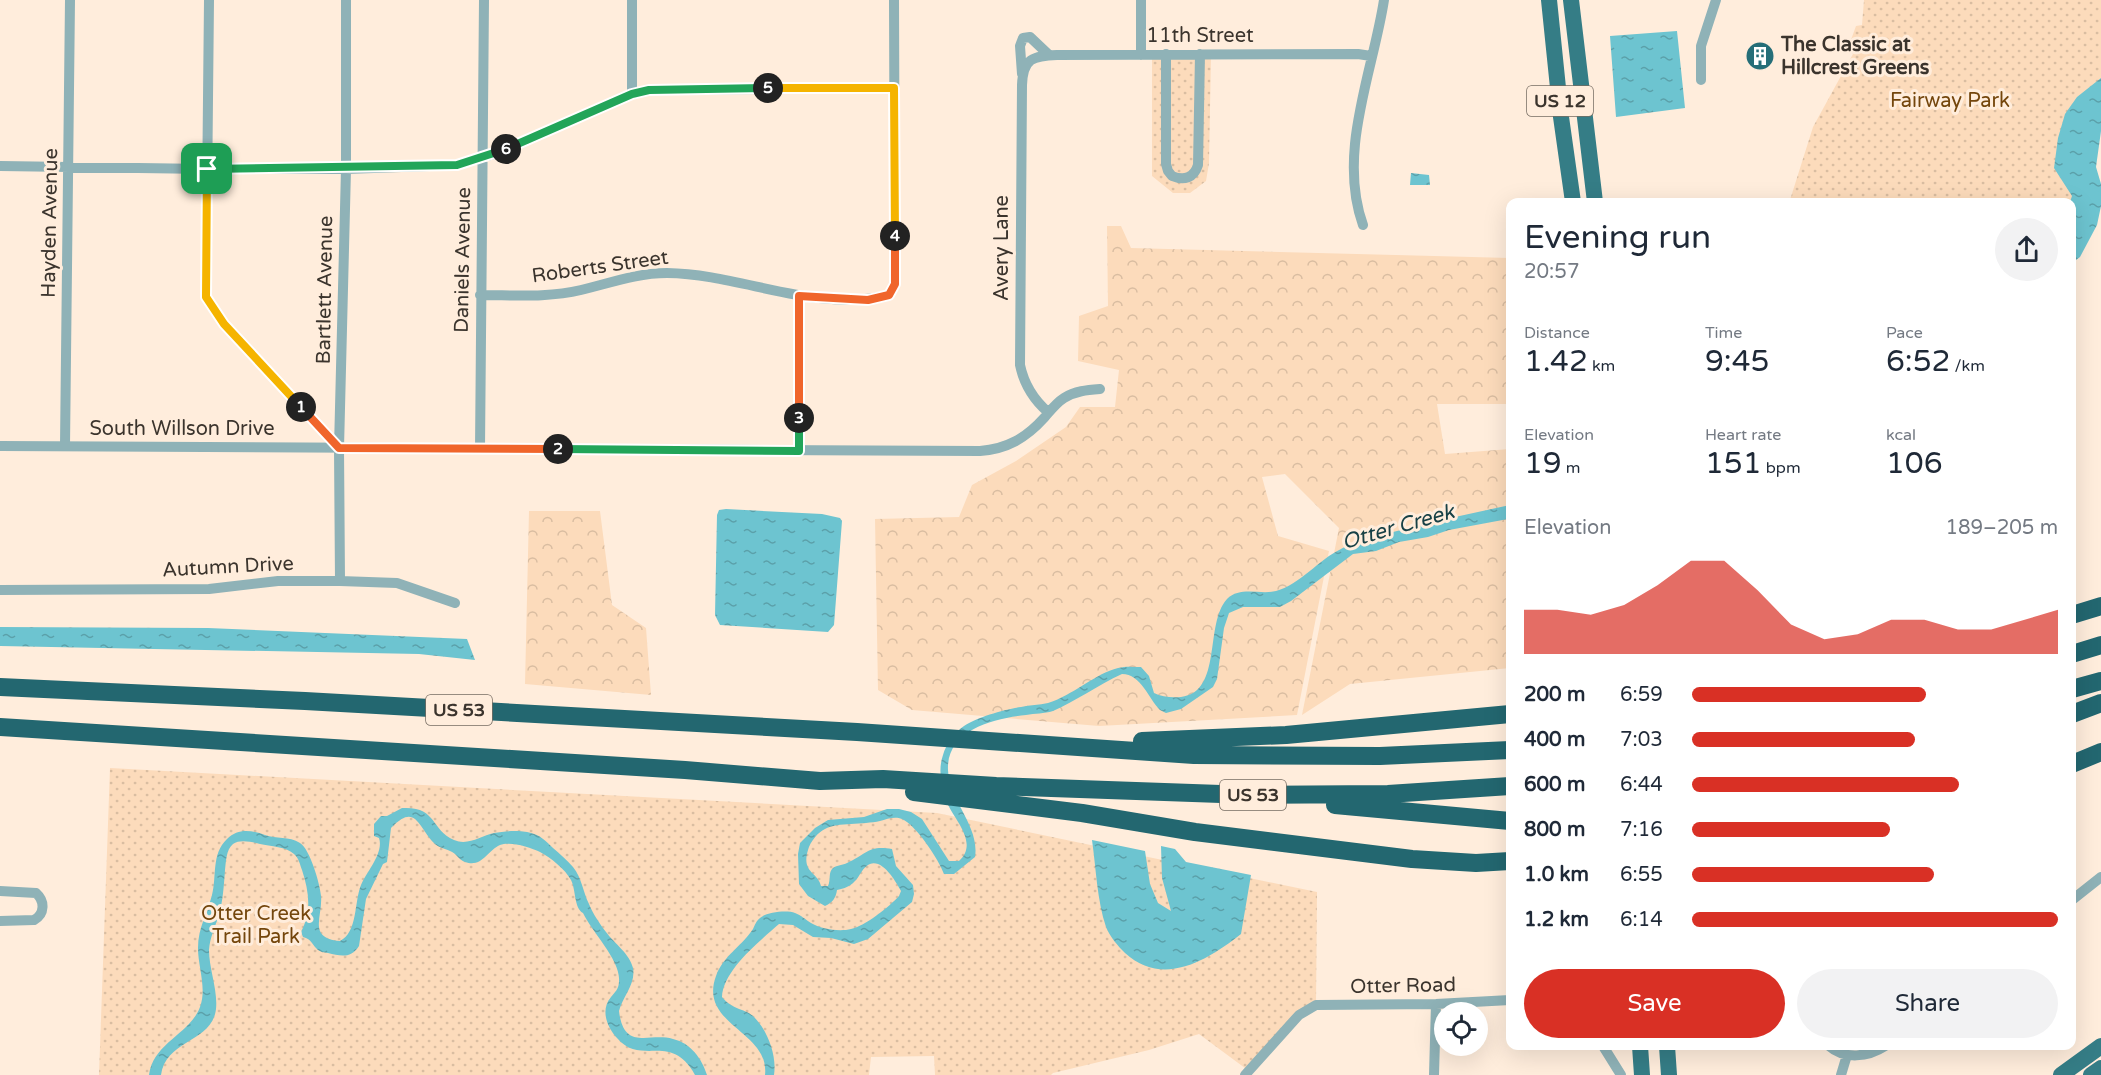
<!DOCTYPE html>
<meta charset="utf-8">
<style>
body{margin:0;font-family:"Varela Round",sans-serif;background:#f2f2f3;color:#1f2937;height:100vh;display:flex;flex-direction:column;font-size:22px;white-space:nowrap}
*{box-sizing:border-box;margin:0}
p{font-size:20px;color:#747a83}
.icon{flex:none;width:33px;height:33px;fill:none;stroke:currentColor;stroke-width:2;stroke-linecap:round;stroke-linejoin:round}
.map{position:relative;flex:1;overflow:hidden}
.side{position:absolute;left:1506px;top:198px;width:570px;height:852px;display:flex;flex-direction:column;background:#fff;border-radius:12px;box-shadow:0 6px 24px #0002}
.side>*{flex:none}
.buttons{position:absolute;left:1434px;top:1002px;display:grid;gap:12px}
.buttons a{display:grid;place-items:center;width:54px;height:54px;border-radius:50%;background:#fff;box-shadow:0 6px 24px #0002;font-size:30px}
.pin{position:absolute;display:grid;place-items:center;width:51px;height:51px;color:#fff;margin:-26px;border-radius:12px;box-shadow:0 3px 9px #0006}
.km{position:absolute;width:30px;height:30px;margin:-15px;border-radius:50%;background:#222;color:#fff;font-size:16px;line-height:30px;text-align:center}
.round{display:grid;place-items:center;flex:none;width:63px;height:63px;border-radius:32px;background:#f2f2f3}
.head{display:flex;align-items:center;justify-content:space-between;height:102px;padding:0 18px}
h1{font-size:33px;font-weight:600;line-height:45px}
.stats{display:grid;grid-template-columns:repeat(3,1fr);gap:9px;height:102px;padding:6px 18px}
.stats div{display:grid;align-content:center}
.stats b{font-size:30px;font-weight:600}
.stats small{font-size:16px;font-weight:400}
.stats p{font-size:16px}
.chart{height:168px;padding:12px 18px}
.chart p{display:flex;justify-content:space-between}
.chart svg{width:100%;height:108px;margin-top:6px;fill:#d93025;opacity:.7}
.primary-button{display:flex;gap:12px;margin-top:auto;padding:12px 18px}
.primary-button a{flex:1;height:69px;border-radius:36px;background:#d93025;color:#fff;font-size:24px;font-weight:600;line-height:69px;text-align:center}
.primary-button a+a{background:#f2f2f3;color:#1f2937}
ul{padding:0 18px;list-style:none;font-size:20px}
li{display:grid;grid-template-columns:96px 72px 1fr;align-items:center;height:45px}
li i{height:15px;border-radius:8px;background:#d93025}
.map>svg:first-child{display:block}
.forest{fill:url(#forest-crowns)}
.park{fill:url(#park-dots)}
.water{fill:url(#water-ripples)}
.lines{fill:none;stroke-linecap:round;stroke-linejoin:round}
.minor{stroke:#8fb2b7;stroke-width:10}
.primary{stroke:#357d86;stroke-width:16}
.motorway{stroke:#236770;stroke-width:18}
.split-1-casing{stroke:#fff;stroke-width:12}
.split-2-casing{stroke:#fff;stroke-width:12}
.split-3-casing{stroke:#fff;stroke-width:12}
.split-4-casing{stroke:#fff;stroke-width:12}
.split-5-casing{stroke:#fff;stroke-width:12}
.split-6-casing{stroke:#fff;stroke-width:12}
.split-7-casing{stroke:#fff;stroke-width:12}
.split-1{stroke:#f5b400;stroke-width:8}
.split-2{stroke:#f0652b;stroke-width:8}
.split-3{stroke:#22a559;stroke-width:8}
.split-4{stroke:#f0652b;stroke-width:8}
.split-5{stroke:#f5b400;stroke-width:8}
.split-6{stroke:#22a559;stroke-width:8}
.split-7{stroke:#22a559;stroke-width:8}
.labels{text-anchor:middle;dominant-baseline:central;stroke-width:6;stroke-linejoin:round;paint-order:stroke}
.shield{fill:#ffeddc;stroke:#766c62;stroke-width:1.5}
.shield-label{font-size:18px;font-weight:bold;fill:#3b342d}
.street-label{font-size:20px;fill:#3b342d;stroke:#ffeddc}
.poi-label{font-size:20px;font-weight:bold;fill:#3b342d;stroke:#ffeddc;text-anchor:start}
.park-label{font-size:20px;fill:#74460c;stroke:#ffeddc}
.water-label{font-size:21px;font-style:italic;fill:#174045;stroke:#ffeddc}
</style>
<div class="map">
<svg width="2101" height="1075" viewBox="0 0 2101 1075">
<defs>
<pattern id="forest-crowns" width="20" height="18" patternUnits="userSpaceOnUse" patternTransform="scale(1.5)"><rect width="20" height="18" fill="#fcdbbb"/><path d="M2 6a3 3 0 1 1 6 0M12 15a3 3 0 1 1 6 0" fill="none" stroke="#d9bda1"/></pattern>
<pattern id="park-dots" width="8" height="8" patternUnits="userSpaceOnUse" patternTransform="scale(1.5)"><rect width="8" height="8" fill="#fcdbbb"/><path d="M2 2h.1M6 6h.1" fill="none" stroke="#d9bda1" stroke-width="1.8" stroke-linecap="round"/></pattern>
<pattern id="water-ripples" width="26" height="14" patternUnits="userSpaceOnUse" patternTransform="scale(1.5)"><rect width="26" height="14" fill="#6dc4d0"/><path d="M2 4q2-2 4 0t4 0M15 11q2-2 4 0t4 0" fill="none" stroke="#5ba0a9"/></pattern>
</defs>
<rect width="100%" height="100%" fill="#ffeddc"/>
<path class="forest" d="M1107,226H1121L1131,248L1510,258V404H1437L1445,454L1510,449V668L1350,684L1302,715L1339,528L1285,474L1262,477L1278,536L1329,551L1297,715L1099,726L912,710L878,690L875,519L959,517L972,485L1016,461L1066,427L1080,407H1115L1119,370L1078,361L1079,316L1108,306Z
M529,511H600L612,605L646,628L651,695L525,684Z"/>
<path class="park" d="M1864,0H2101V102L2072,202H1792L1790,200L1813,127L1853,54L1848,48L1856,26L1862,25Z
M1211,54L1209,163L1206,181L1190,193H1173L1152,176V55Z
M110,768L937,813L1317,892L1316,1005L1249,1071L1199,1034L1149,1050L1053,1073L1051,1075H935L934,1056L871,1057L869,1075H99Z"/>
<path class="water" d="M1677,31L1685,108L1616,117L1610,36Z
M2101,78V131L2096,167L2101,184V206L2097,225L2080,257L2072,263V202H2070L2072,196L2054,168L2058,138L2065,114L2077,97Z
M1411,173L1429,175L1430,185H1410Z
M1510,505V517L1508,519L1449,530L1428,537L1399,542L1376,551L1353,554L1291,601L1280,607H1243L1229,613L1224,628L1217,679L1213,687L1181,709L1166,713L1160,710C1148,698 1141,674 1122,674C1098,685 1076,701 1053,711C1044,714 1035,713 1026,715C994,718 946,730 948,770C949,801 980,826 975,857L954,874H944C939,860 916,825 902,819C895,816 887,819 880,821C863,825 838,822 825,829C818,832 810,842 808,850C801,873 818,872 821,886H828C831,880 828,872 833,868C837,865 843,865 847,863C867,854 868,845 892,849L896,866L913,885L914,894L912,902L868,939L854,944L831,938L813,937L793,925L779,924C760,941 723,970 722,997C732,1010 747,1009 754,1017C768,1031 777,1056 774,1075H765C770,1031 698,1025 716,976C723,956 742,946 753,929C755,925 756,921 760,918C767,912 787,910 795,913C801,915 806,920 811,923C821,929 839,932 851,929C865,926 889,907 899,896L901,891C896,882 883,859 870,864C858,869 861,886 837,890C836,898 832,903 825,906L808,896L799,884L798,854L800,843L815,828L828,820L864,817L887,809H899L911,812L922,819L949,861H959C980,842 952,818 946,800C941,785 938,769 943,755C946,744 955,732 964,726C977,717 1006,709 1021,707C1030,705 1039,705 1048,703C1072,696 1096,673 1118,668C1126,666 1133,667 1141,667L1149,676L1154,693C1162,697 1172,698 1181,697C1223,692 1204,624 1227,599C1240,586 1260,595 1276,591C1301,584 1318,560 1341,549C1353,542 1361,548 1367,533L1377,536L1433,522L1442,518L1455,517Z
M726,509L822,514L840,518L842,521L834,625L828,632L720,625L715,615L717,515L719,510Z
M0,627L208,628L467,639L475,660L419,654L0,646Z
M402,808C437,806 430,829 454,840C468,846 481,836 494,833C505,831 520,830 531,833C540,835 546,841 553,848C560,854 567,860 573,867C582,878 583,892 589,904C593,914 600,924 606,932C614,943 630,954 633,968C636,984 623,996 619,1011C624,1052 649,1032 673,1039C691,1043 702,1059 707,1075H695C671,1031 641,1067 617,1038C607,1027 600,1010 611,997C615,992 619,989 619,981C621,961 592,932 583,913C574,908 576,890 571,880C565,869 551,858 540,852C530,847 510,841 500,845C487,851 482,868 465,862C459,860 456,853 450,851C444,848 439,848 434,843C418,827 416,802 391,828L387,862L383,864L366,899L359,946C351,959 340,956 328,953C322,952 323,953 318,950C312,945 312,939 303,937L301,932C312,911 309,892 302,870C300,865 299,858 294,854C287,847 270,846 260,844C252,842 240,839 233,844C226,850 226,861 225,870C224,884 223,901 219,915C215,927 210,937 209,950C209,969 218,990 216,1009C212,1043 166,1039 161,1075H149C153,1043 190,1034 200,1007C207,988 198,967 198,948C198,928 207,914 212,895C217,877 211,854 227,839C238,828 251,830 265,835C276,839 289,836 300,843C310,849 320,884 321,896C323,917 307,938 340,941C358,932 354,902 361,885C367,871 384,853 379,838L374,836V824L381,816H387Z
M1092,840L1145,851L1150,884L1158,903L1171,911L1162,878L1161,846L1175,849L1186,862L1251,875L1241,934C1208,960 1163,988 1125,953C1118,946 1110,937 1106,927C1097,900 1096,868 1092,840Z"/>
<g class="lines">
<path class="minor" d="M209,0L206,297L224,324L339,448
M632,0V94
M1166,54V164L1168,171L1172,176C1184,181 1194,178 1198,165L1200,54
M1141,55V0
M1022,74L1020,46L1023,38L1030,37L1049,55
M1701,80V46L1716,0
M0,166L207,169H346L457,165L494,154L632,94L649,90L894,88
M1363,225C1337,152 1373,72 1384,0
M480,295C514,295 548,298 581,290C610,283 637,273 667,273C741,274 814,313 889,295L895,284L894,0
M1048,412C1033,399 1024,384 1020,365L1022,85C1023,58 1033,56 1057,55L1358,54L1371,56
M0,446L980,451C1007,449 1026,438 1044,418C1050,411 1056,403 1064,398C1075,391 1087,390 1100,389
M65,446L70,0
M480,449L484,0
M799,451V296
M340,581L339,448L346,169V0
M0,590L209,589L278,581H340L397,583L455,603
M0,891L36,893C45,901 45,914 34,920L0,921
M2072,900L2101,877
M1603,1046L1621,1075
M1829,1046C1845,1060 1868,1057 1885,1046
M1245,1075L1299,1015L1316,1005L1436,1004L1510,1000
M1434,1075L1436,1004
M1841,1075L1847,1055"/>
<path class="primary" d="M1549,0L1561,117L1573,202
M1571,0L1595,202
M1640,1046L1642,1075
M1667,1046L1669,1075
M2061,1075L2101,1046
M2091,1075L2101,1068"/>
<path class="motorway" d="M2072,615L2101,606
M2072,654L2101,645
M0,687L305,701L857,732L1194,755L1380,756L1510,750
M2072,689L2101,681
M2072,714L2101,703
M0,727L685,770L820,781L883,779L996,786L1249,795L1388,794L1510,786
M1142,741L1286,735L1510,714
M2072,764L2101,752
M914,792L1082,813L1195,832L1412,859L1476,863L1510,861
M1335,805L1510,821"/>
</g>
<g class="lines">
<g class="split-1-casing">
<path id="split-1" d="M207,169L206,297L224,324L301,407"/>
</g>
<g class="split-2-casing">
<path id="split-2" d="M301,407L339,448L558,449"/>
</g>
<g class="split-3-casing">
<path id="split-3" d="M558,449L799,451V418"/>
</g>
<g class="split-4-casing">
<path id="split-4" d="M799,418V296L868,300L889,295L895,284V236"/>
</g>
<g class="split-5-casing">
<path id="split-5" d="M768,88H894L895,236"/>
</g>
<g class="split-6-casing">
<path id="split-6" d="M506,149L632,94L649,90L768,88"/>
</g>
<g class="split-7-casing">
<path id="split-7" d="M207,169L457,165L506,149"/>
</g>
<use href="#split-1" class="split-1"/>
<use href="#split-2" class="split-2"/>
<use href="#split-3" class="split-3"/>
<use href="#split-4" class="split-4"/>
<use href="#split-5" class="split-5"/>
<use href="#split-6" class="split-6"/>
<use href="#split-7" class="split-7"/>
</g>
<defs>
<g id="building-disc" transform="scale(1.5)"><circle r="9.5" fill="#256e78" stroke="#ffeddc"/><path d="M-4-6H4V6H1V3H-1V6H-4ZM-2.5-4.3h1.7v1.8h-1.7ZM.8-4.3h1.7v1.8H.8ZM-2.5-1h1.7V.8h-1.7ZM.8-1h1.7V.8H.8Z" fill="#fff"/></g>
</defs>
<g fill-rule="evenodd">
<use href="#building-disc" x="1760" y="56"/>
</g>
<g class="labels">
<g class="shield">
<rect x="1527" y="86" width="66" height="30" rx="4.5"/>
<rect x="426" y="695" width="66" height="30" rx="4.5"/>
<rect x="1220" y="780" width="66" height="30" rx="4.5"/>
</g>
<g class="shield-label">
<text x="1560" y="101">US 12</text>
<text x="459" y="710">US 53</text>
<text x="1253" y="795">US 53</text>
</g>
<g class="street-label">
<text x="1200" y="36">11th Street</text>
<text transform="translate(50 223) rotate(-89)">Hayden Avenue</text>
<text transform="translate(1002 248) rotate(-90)">Avery Lane</text>
<text transform="translate(463 260) rotate(-89)">Daniels Avenue</text>
<text transform="translate(600 267) rotate(-8)">Roberts Street</text>
<text transform="translate(325 290) rotate(-89)">Bartlett Avenue</text>
<text x="182" y="429">South Willson Drive</text>
<text transform="translate(228 567) rotate(-3)">Autumn Drive</text>
<text transform="translate(1403 986) rotate(-1)">Otter Road</text>
</g>
<g class="poi-label">
<text x="1781" y="45">The Classic at<tspan x="1781" dy="23">Hillcrest Greens</tspan></text>
</g>
<g class="park-label">
<text x="1950" y="101">Fairway Park</text>
<text x="256" y="914">Otter Creek<tspan x="256" dy="23">Trail Park</tspan></text>
</g>
<g class="water-label">
<text transform="translate(1398 527) rotate(-16)">Otter Creek</text>
</g>
</g>
</svg>
<div class="buttons">
<a><svg class="icon" aria-label="locate" viewBox="0 0 24 24"><circle cx="12" cy="12" r="6"/><path d="M12 2v4M12 18v4M2 12h4M18 12h4"/></svg></a>
</div>
<div class="pin" style="left:207px;top:169px;background:#1e9e55"><svg class="icon" aria-label="arrive" viewBox="0 0 24 24"><path d="M6 21V4h12l-3 4 3 4H6"/></svg></div>
<b class="km" style="left:301px;top:407px">1</b>
<b class="km" style="left:558px;top:449px">2</b>
<b class="km" style="left:799px;top:418px">3</b>
<b class="km" style="left:895px;top:236px">4</b>
<b class="km" style="left:768px;top:88px">5</b>
<b class="km" style="left:506px;top:149px">6</b>
<section class="side">
<div class="head"><div><h1>Evening run</h1><p>20:57</p></div><a class="round"><svg class="icon" aria-label="share" viewBox="0 0 24 24"><path d="M12 15V3M7 8l5-5 5 5M5 13v7h14v-7"/></svg></a></div>
<div class="stats">
<div><p>Distance</p><b>1.42<small> km</small></b></div>
<div><p>Time</p><b>9:45</b></div>
<div><p>Pace</p><b>6:52<small> /km</small></b></div>
</div>
<div class="stats">
<div><p>Elevation</p><b>19<small> m</small></b></div>
<div><p>Heart rate</p><b>151<small> bpm</small></b></div>
<div><p>kcal</p><b>106</b></div>
</div>
<div class="chart"><p><span>Elevation</span>189–205 m</p>
<svg viewBox="0 0 160 44" preserveAspectRatio="none"><path d="M0 44V26L10 26L20 28L30 24L40 16L50 6L60 6L70 18L80 32L90 38L100 36L110 30L120 30L130 34L140 34L150 30L160 26V44z"/></svg>
</div>
<ul>
<li><b>200 m</b>6:59<i style="width:64%"></i></li>
<li><b>400 m</b>7:03<i style="width:61%"></i></li>
<li><b>600 m</b>6:44<i style="width:73%"></i></li>
<li><b>800 m</b>7:16<i style="width:54%"></i></li>
<li><b>1.0 km</b>6:55<i style="width:66%"></i></li>
<li><b>1.2 km</b>6:14<i style="width:100%"></i></li>
</ul>
<div class="primary-button"><a>Save</a><a>Share</a></div>
</section>
</div>
